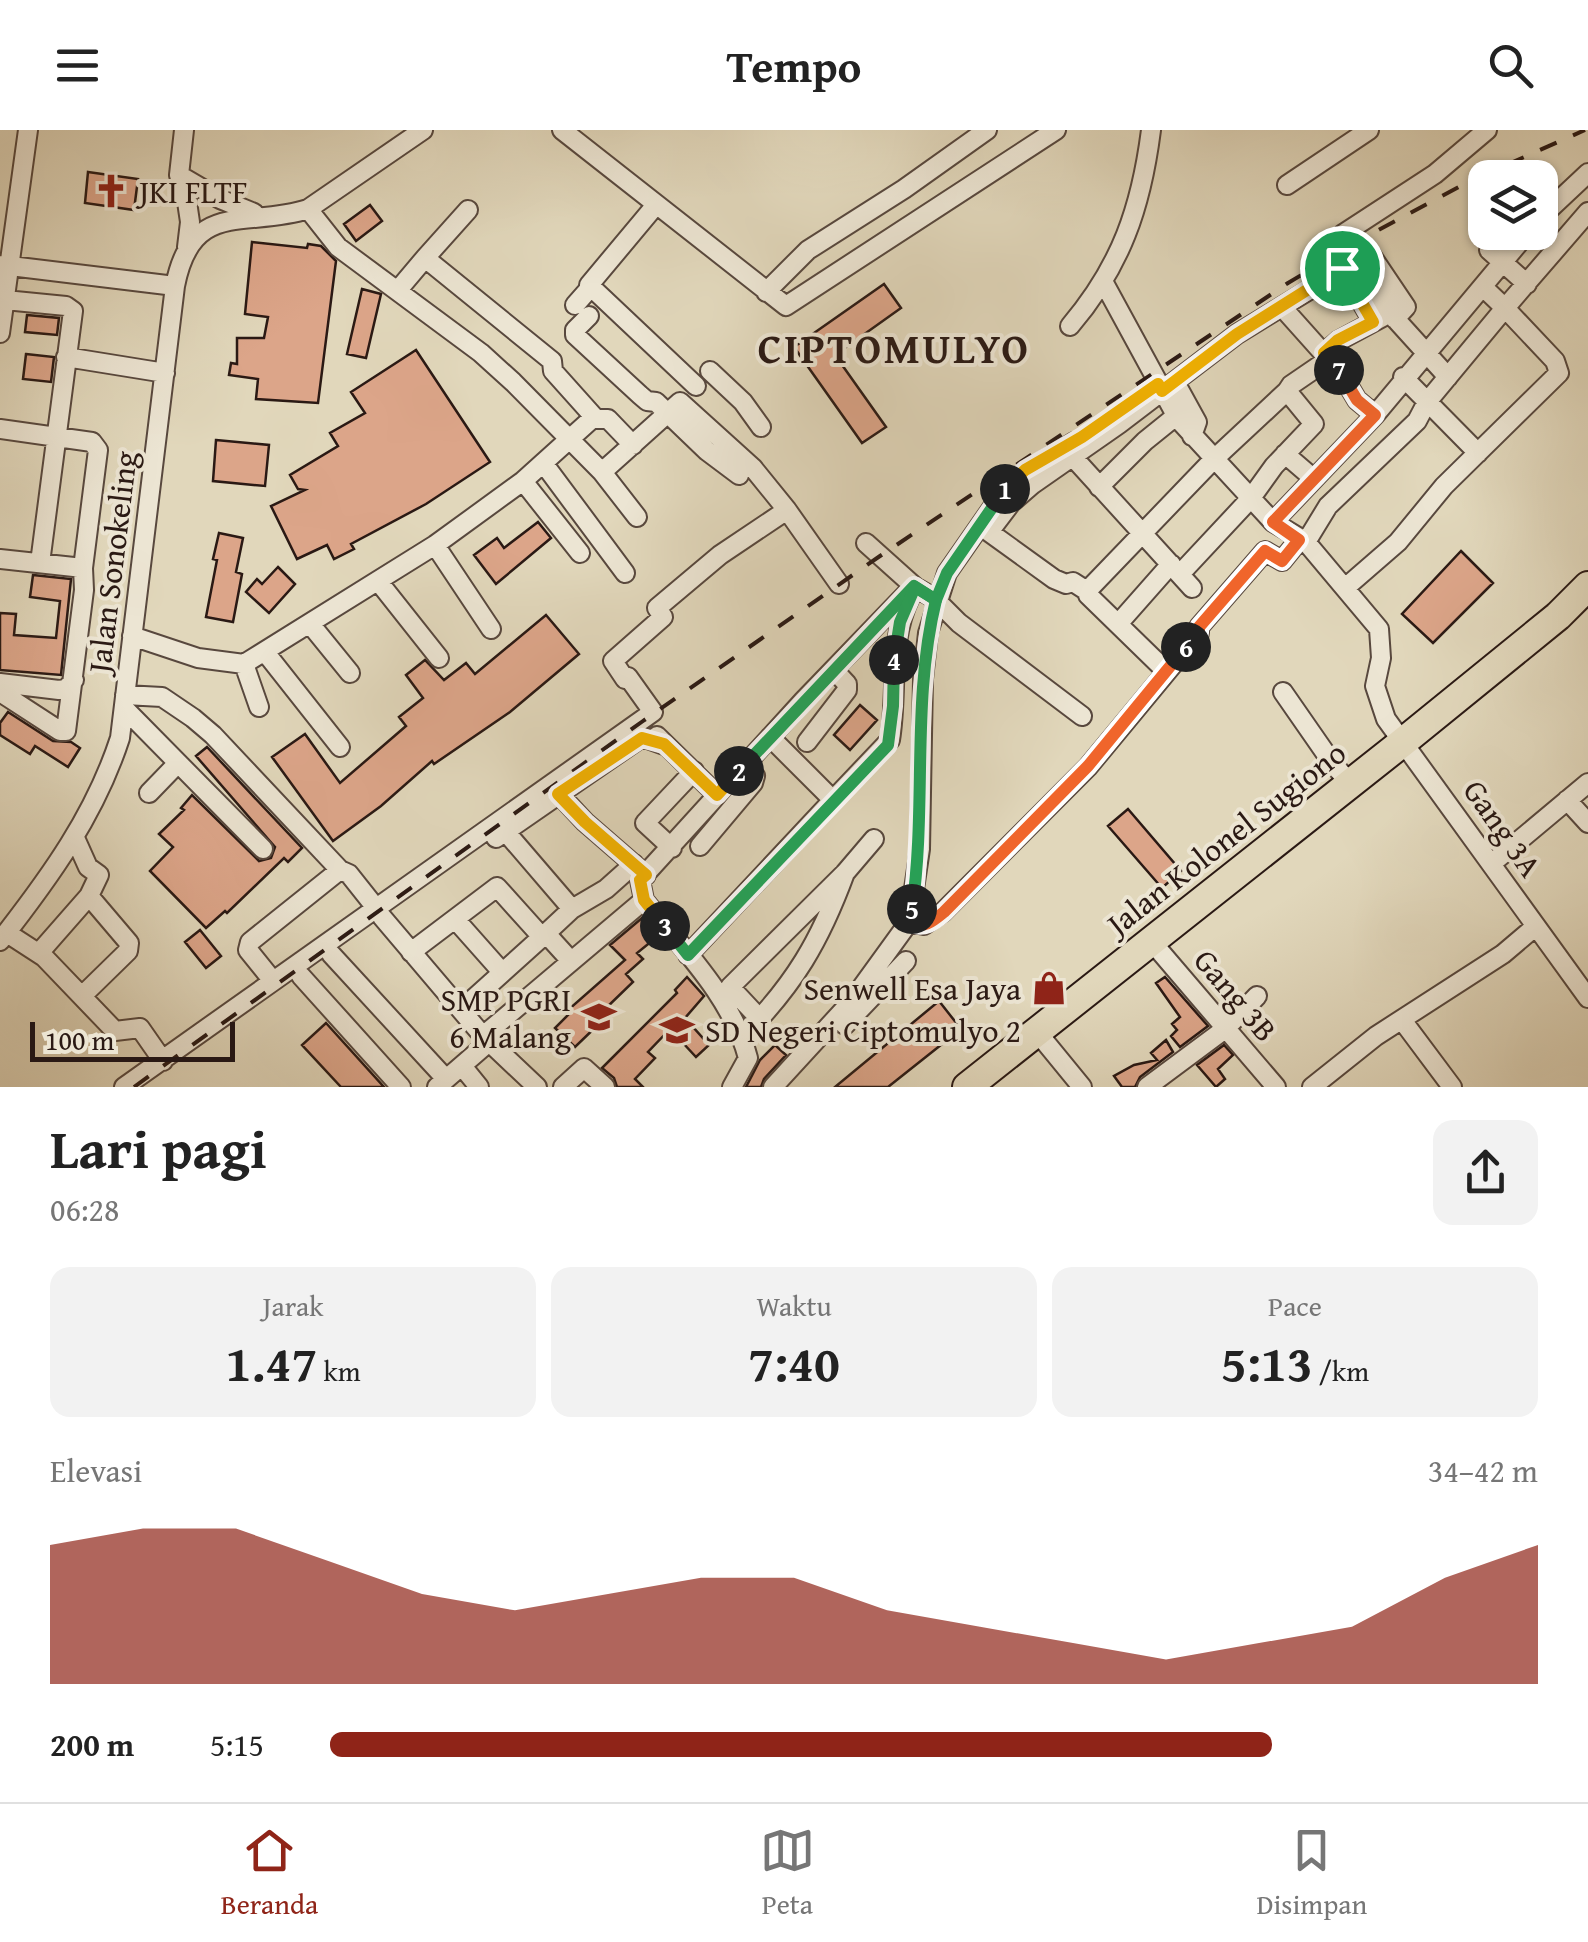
<!DOCTYPE html>
<html lang="id">
<meta charset="utf-8">
<style>
body{margin:0;font-family:"Gentium Book Plus",serif;background:#f2f2f2;color:#222;height:100vh;display:flex;flex-direction:column;font-size:38px;white-space:nowrap}
*{box-sizing:border-box;margin:0}
p{font-size:32px;color:#767676}
.icon{flex:none;width:55px;height:55px;fill:none;stroke:currentColor;stroke-width:2;stroke-linecap:round;stroke-linejoin:round}
.map{position:relative;height:957px;overflow:hidden}
.panel{display:flex;flex-direction:column;background:#fff;flex:1}
.panel>*{flex:none}
.tools{position:absolute;left:1468px;top:30px;display:grid;gap:20px}
.tools a{display:grid;place-items:center;width:90px;height:90px;border-radius:20px;background:#fff;box-shadow:0 2px 8px #0004;font-size:50px}
.scale{position:absolute;left:30px;bottom:25px;width:205px;box-sizing:border-box;padding-left:10px;border:5px solid #2a1914;border-top:0;font-size:28px;line-height:35px;white-space:nowrap;color:#2a1914;-webkit-text-stroke:8px #ece5d3;paint-order:stroke}
.pin{position:absolute;display:grid;place-items:center;width:85px;height:85px;color:#fff;margin:-42px;border:5px solid #fff;border-radius:50%;box-shadow:0 2px 10px #0007}
.km{position:absolute;width:50px;height:50px;margin:-25px;border-radius:50%;background:#222;color:#fff;font-size:28px;line-height:50px;text-align:center}
.round{display:grid;place-items:center;flex:none;width:105px;height:105px;border-radius:20px;background:#f2f2f2}
.overview{display:flex;align-items:center;justify-content:space-between;height:170px;padding:0 50px}
h1{font-size:55px;font-weight:800;line-height:75px}
.stats{display:grid;grid-template-columns:repeat(3,1fr);gap:15px;height:170px;padding:10px 50px}
.stats div{display:grid;align-content:center;border-radius:20px;background:#f2f2f2;text-align:center}
.stats b{font-size:50px;font-weight:800}
.stats small{font-size:28px;font-weight:400}
.stats p{font-size:28px}
.chart{height:280px;padding:20px 50px}
.chart p{display:flex;justify-content:space-between}
.chart svg{width:100%;height:180px;margin-top:10px;fill:#8f2418;opacity:.7}
ul{padding:0 50px;list-style:none;font-size:32px}
li{display:grid;grid-template-columns:160px 120px 1fr;align-items:center;height:75px}
li i{height:25px;border-radius:12px;background:#8f2418}
header{display:flex;justify-content:space-between;align-items:center;height:130px;padding:0 50px;background:#fff;font-size:45px;font-weight:800}
.tab-bar{display:flex;justify-content:space-around;align-items:center;height:140px;border-top:2px solid #e0e0e0;background:#fff;font-size:28px;color:#767676}
.tab-bar a{display:grid;justify-items:center;gap:5px}
.tab-bar .current{color:#8f2418}
.map>svg:first-child{display:block}
.building{fill:#dca589;stroke:#2a1914;stroke-width:2.5}
.lines{fill:none;stroke-linecap:round;stroke-linejoin:round}
.minor-casing{stroke:#58483e;stroke-width:22}
.highway-casing{stroke:#2a1914;stroke-width:32}
.minor{stroke:#ece5d3;stroke-width:18}
.highway{stroke:#e1d7bb;stroke-width:28}
.rail{stroke:#2a1914;stroke-width:4;stroke-dasharray:18 18;stroke-linecap:butt}
.split-1-casing{stroke:#fff;stroke-width:20}
.split-2-casing{stroke:#fff;stroke-width:20}
.split-3-casing{stroke:#fff;stroke-width:20}
.split-4-casing{stroke:#fff;stroke-width:20}
.split-5-casing{stroke:#fff;stroke-width:20}
.split-6-casing{stroke:#fff;stroke-width:20}
.split-7-casing{stroke:#fff;stroke-width:20}
.split-8-casing{stroke:#fff;stroke-width:20}
.split-1{stroke:#f5b400;stroke-width:12}
.split-2{stroke:#22a559;stroke-width:12}
.split-3{stroke:#f5b400;stroke-width:12}
.split-4{stroke:#22a559;stroke-width:12}
.split-5{stroke:#22a559;stroke-width:12}
.split-6{stroke:#f0652b;stroke-width:12}
.split-7{stroke:#f0652b;stroke-width:12}
.split-8{stroke:#f5b400;stroke-width:12}
.labels{text-anchor:middle;dominant-baseline:central;stroke-width:8;stroke-linejoin:round;paint-order:stroke}
.poi-label{font-size:32px;fill:#2a1914;stroke:#ece5d3;text-anchor:start}
.street-label{font-size:32px;fill:#2a1914;stroke:#ece5d3}
.district-label{font-size:42px;font-weight:bold;letter-spacing:2.5px;fill:#2a1914;stroke:#ece5d3}
</style>
<header><svg class="icon" aria-label="menu" viewBox="0 0 24 24"><path d="M4 6h16M4 12h16M4 18h16"/></svg>Tempo<svg class="icon" aria-label="search" viewBox="0 0 24 24"><circle cx="10" cy="10" r="6"/><path d="M15 15l6 6"/></svg></header>
<div class="map">
<svg width="1588" height="957" viewBox="0 0 1588 957">
<rect width="100%" height="100%" fill="#e1d7bb"/>
<filter id="stains"><feTurbulence type="fractalNoise" baseFrequency=".002" numOctaves="4"/><feColorMatrix values="0 0 0 0 .2 0 0 0 0 .09 0 0 0 0 .02 0 0 0 .5 -.17"/></filter>
<radialGradient id="worn" r=".72"><stop offset=".6" stop-color="#630" stop-opacity="0"/><stop offset="1" stop-color="#630" stop-opacity=".3"/></radialGradient>
<path class="building" d="M88,42L138,49L134,80L85,73Z
M370,75L382,91L356,111L344,94Z
M252,112L307,118L308,114L321,116L336,131L318,273L256,269L258,249L229,245L231,233L237,234V208H264L268,187L245,184Z
M884,154L901,178L835,225L886,297L862,313L794,217Z
M362,159L381,164L366,228L347,224Z
M27,185L59,188L57,205L25,202Z
M416,220L490,332L426,374L351,414L354,419L334,429L327,415L297,429L271,376L305,360L298,359L290,345L338,316L330,303L365,283L351,262Z
M26,224L54,227L51,252L23,249Z
M216,310L269,315L265,356L213,351Z
M538,392L551,408L496,454L474,425L497,408L504,418Z
M219,403L243,408L236,442L242,444L233,492L206,487L217,430L213,429Z
M1461,421L1493,453L1433,513L1402,484Z
M278,437L295,454L269,483L246,462L257,449L262,454Z
M33,445L71,449L61,545L0,540V483L16,484L14,505L56,508L60,471L30,467Z
M546,485L579,524L510,582L434,634L432,631L381,676L333,711L272,627L305,604L340,653L406,596L399,587L423,568L406,545L425,530L444,550L466,533L475,544Z
M860,575L877,590L850,620L834,605Z
M8,582L53,611L71,612L80,618L68,637L35,616L30,624L0,605V593Z
M207,617L302,718L288,732L284,728L227,783L225,781L206,798L150,741L173,717L159,704L184,680L181,678L192,665L259,731L271,728L275,717L196,626Z
M1128,679L1181,741L1162,758L1108,696Z
M642,788L658,806L637,823L643,829L626,844L633,852L603,881L605,888L575,917L555,898L571,882L568,880L625,830L610,815Z
M200,800L221,826L206,838L185,812Z
M687,847L704,866L685,888L709,915L696,927L670,899L648,922L655,928L635,949L643,957H617L614,948L602,938L677,863L675,860Z
M1165,847L1208,896L1180,917L1171,906L1177,900L1172,894L1180,887L1156,853Z
M939,871L961,899L888,957H835Z
M326,893L384,957H341L302,915Z
M1166,910L1173,922L1140,947L1135,957H1122L1114,946L1134,935L1157,930L1151,923Z
M775,915L786,925L764,949L761,957H746L760,930Z
M1224,915L1233,925L1218,939L1225,949L1216,957L1197,935Z"/>
<g class="lines">
<g class="minor-casing">
<path id="minor" d="M184,0L179,45L186,65L190,92L187,117
M562,0L786,176L1056,0
M179,45L220,69L254,83
M1287,55L1369,0
M655,76L589,155L696,256
M308,79L338,117L481,223L513,252L602,342L637,387
M468,80L425,128L552,231L553,241L596,289H608L633,315
M1540,88L1588,43
M1343,104L1435,44L1487,0
M1489,120L1527,154
M1371,125L1406,177L1395,189
M2,135L175,156
M1342,138L1373,192
M1104,153L1178,289L1273,392L1306,412L1379,499L1381,528L1375,556L1386,589L1588,868
M398,160L425,128
M766,162L808,120L904,59L987,0
M5,170L66,176L73,181L40,433
M575,175L590,158
M1282,177L1341,243L1357,270L1375,285
M589,186L575,200V205L640,265L647,271L656,272L707,321L739,345
M1070,196C1121,136 1141,78 1151,0
M0,203L28,0
M1324,223L1338,211L1390,183
M66,227L165,243
M710,241L743,272L761,297
M1403,247L1478,323
M1175,252L1197,292L1192,306
M1287,261L1291,255L1329,229
M0,299L92,312L98,320L83,438L84,460L66,601H60L0,562
M1285,324L1314,349
M1072,326L1192,458
M544,334L625,443
M602,342L680,272L753,338L787,380L720,425L657,478L663,487L613,531L625,549
M523,351L580,423
M1099,357L1145,311L1176,286
M787,380L839,454
M1273,392L1375,285L1528,102
M1306,412L1328,376L1417,291L1427,272L1505,178L1484,158
M866,413L915,457L934,468L959,493L1082,586
M435,415L491,499
M0,429L83,438
M1180,444L1251,368L1274,336L1314,294L1287,261L1213,330L1087,461L1073,452L1066,454L1054,449L989,402L1011,373L1033,354L1119,294L1237,204L1355,132L1390,183L1448,247
M378,451L439,528
M1345,458L1398,412L1444,356L1559,243L1555,231L1505,178L1588,82
M1087,461L1088,465L1166,541
M1118,494L1171,434
M311,495L350,543
M132,506L198,528L244,534L435,415L523,351L594,287
M265,522L340,617
M244,534L259,577
M0,553L59,560L66,559L74,550
M1283,562L1333,634L1351,654
M125,565L162,567L193,588L213,605L340,740L349,744L376,778
M124,578L263,719
M657,606L717,665
M807,612L847,560V554L834,540
M149,663L178,633
M558,663L585,692L646,745
M833,670L890,610C898,561 888,513 910,467
M1567,670L1588,693
M505,701L572,779L542,807L551,809L571,831
M75,708L88,737L99,745L89,766
M496,708L642,607L664,615
M700,716L753,653L755,646L742,636
M672,718L645,693L694,641
M1491,734L1588,653
M845,743L874,709
M572,779L606,759L634,734
M382,787L483,906L537,957
M455,789L502,842
M909,792L924,795L943,782L1088,637L1199,503V497L1265,421L1282,431L1299,410
M7,803L44,827L115,901L140,898L163,931
M0,811C50,747 95,685 120,608L175,156C192,68 247,99 308,79L423,0
M1152,812L1276,957
M411,822L497,757L542,807L461,880
M39,823L89,766L129,813L128,821L83,865
M331,824L446,949
M688,825L833,670L770,607
M301,846L401,957
M273,851L248,820L250,812L340,740
M1402,890L1452,957
M845,895L906,831
M1037,902L1082,957
M483,906L644,770
M743,906C794,855 820,811 845,743L730,857L760,889
M462,936L479,957
M124,957L653,582L628,547
M437,957L489,912
M563,957L584,938L605,957
M732,957L748,928C732,867 682,818 644,770L640,750L803,571L914,456
M773,957L851,872L909,792L920,719L923,549L928,503L947,443L1011,351L1074,312
M1147,957L1225,899L1257,866
M1312,957L1376,906L1503,824L1536,796"/>
</g>
<g class="highway-casing">
<path id="highway" d="M967,957L1403,612L1558,486L1588,456"/>
</g>
<use href="#minor" class="minor"/>
<use href="#highway" class="highway"/>
<path class="rail" d="M134,957L643,591L880,426L1288,153L1360,110L1470,51L1585,0"/>
</g>
<g class="lines">
<g class="split-1-casing">
<path id="split-1" d="M1005,359L1025,340L1082,307L1158,254L1162,261L1237,204L1342,138"/>
</g>
<g class="split-2-casing">
<path id="split-2" d="M739,641L914,456L936,470L947,443L1005,359"/>
</g>
<g class="split-3-casing">
<path id="split-3" d="M665,796L644,770L640,750L646,745L585,692L558,664L642,608L664,614L717,665L739,641"/>
</g>
<g class="split-4-casing">
<path id="split-4" d="M665,796L688,825L888,615L893,576L894,530"/>
</g>
<g class="split-5-casing">
<path id="split-5" d="M894,530L900,492L915,457L936,470C911,572 927,676 912,779"/>
</g>
<g class="split-6-casing">
<path id="split-6" d="M912,779L909,792C924,799 932,792 944,782L1088,636L1186,517"/>
</g>
<g class="split-7-casing">
<path id="split-7" d="M1186,517L1199,503V497L1265,421L1282,431L1299,410L1273,392L1375,285L1357,270L1339,240"/>
</g>
<g class="split-8-casing">
<path id="split-8" d="M1339,240L1324,223L1338,210L1373,192L1342,138"/>
</g>
<use href="#split-1" class="split-1"/>
<use href="#split-2" class="split-2"/>
<use href="#split-3" class="split-3"/>
<use href="#split-4" class="split-4"/>
<use href="#split-5" class="split-5"/>
<use href="#split-6" class="split-6"/>
<use href="#split-7" class="split-7"/>
<use href="#split-8" class="split-8"/>
</g>
<defs>
<g id="church-bare" transform="scale(2.7)"><path d="M-1.2-6h2.4v3.5h3.3v2.4h-3.3V6h-2.4V-.1h-3.3v-2.4h3.3Z" fill="#8f2418" stroke="#ece5d3" stroke-width="2.5" paint-order="stroke"/></g>
<g id="shop-bare" transform="scale(2.7)"><path d="M-5-2.5h2.3a2.7 3.5 0 0 1 5.4 0H5L5.5 6h-11ZM-1.5-2.5h3a1.5 2.3 0 0 0-3 0Z" fill="#8f2418" stroke="#ece5d3" stroke-width="2.5" paint-order="stroke"/></g>
<g id="school-bare" transform="scale(2.7)"><path d="M0-5L7-2L0 1L-7-2ZM-4 1L0 2.5L4 1V4Q0 6-4 4Z" fill="#8f2418" stroke="#ece5d3" stroke-width="2.5" paint-order="stroke"/></g>
</defs>
<g fill-rule="evenodd">
<use href="#church-bare" x="111" y="61"/>
<use href="#shop-bare" x="1049" y="858"/>
<use href="#school-bare" x="599" y="887"/>
<use href="#school-bare" x="677" y="900"/>
</g>
<g class="labels">
<g class="poi-label">
<text x="139" y="61">JKI FLTF</text>
<text x="1021" y="858" text-anchor="end">Senwell Esa Jaya</text>
<text x="571" y="869" text-anchor="end">SMP PGRI<tspan x="571" dy="37">6 Malang</tspan></text>
<text x="705" y="900">SD Negeri Ciptomulyo 2</text>
</g>
<g class="street-label">
<text transform="translate(112 432) rotate(-83)">Jalan Sonokeling</text>
<text transform="translate(1503 698) rotate(55)">Gang 3A</text>
<text transform="translate(1226 708) rotate(-38)">Jalan Kolonel Sugiono</text>
<text transform="translate(1236 865) rotate(50)">Gang 3B</text>
</g>
<g class="district-label">
<text x="894" y="217">CIPTOMULYO</text>
</g>
</g>
<rect width="100%" height="100%" filter="url(#stains)"/>
<rect width="100%" height="100%" fill="url(#worn)"/>
</svg>
<div class="tools">
<a><svg class="icon" aria-label="layers" viewBox="0 0 24 24"><path d="M12 4l9 5-9 5-9-5zM3 14l9 5 9-5"/></svg></a>
</div>
<div class="scale">100 m</div>
<div class="pin" style="left:1342px;top:138px;background:#1e9e55"><svg class="icon" aria-label="arrive" viewBox="0 0 24 24"><path d="M6 21V4h12l-3 4 3 4H6"/></svg></div>
<b class="km" style="left:1005px;top:359px">1</b>
<b class="km" style="left:739px;top:641px">2</b>
<b class="km" style="left:665px;top:796px">3</b>
<b class="km" style="left:894px;top:530px">4</b>
<b class="km" style="left:912px;top:779px">5</b>
<b class="km" style="left:1186px;top:517px">6</b>
<b class="km" style="left:1339px;top:240px">7</b>
</div>
<section class="panel">
<div class="overview"><div><h1>Lari pagi</h1><p>06:28</p></div><a class="round"><svg class="icon" aria-label="share" viewBox="0 0 24 24"><path d="M12 15V3M7 8l5-5 5 5M5 13v7h14v-7"/></svg></a></div>
<div class="stats">
<div><p>Jarak</p><b>1.47<small> km</small></b></div>
<div><p>Waktu</p><b>7:40</b></div>
<div><p>Pace</p><b>5:13<small> /km</small></b></div>
</div>
<div class="chart"><p><span>Elevasi</span>34–42 m</p>
<svg viewBox="0 0 160 44" preserveAspectRatio="none"><path d="M0 44V10L10 6L20 6L30 14L40 22L50 26L60 22L70 18L80 18L90 26L100 30L110 34L120 38L130 34L140 30L150 18L160 10V44z"/></svg>
</div>
<ul>
<li><b>200 m</b>5:15<i style="width:78%"></i></li>
</ul>
</section>
<nav class="tab-bar">
<a class="current"><svg class="icon" aria-label="home" viewBox="0 0 24 24"><path d="M3 11l9-7 9 7M6 9v11h12V9"/></svg>Beranda</a>
<a><svg class="icon" aria-label="map" viewBox="0 0 24 24"><path d="M3 6l6-2 6 2 6-2v14l-6 2-6-2-6 2zM9 4v14M15 6v14"/></svg>Peta</a>
<a><svg class="icon" aria-label="saved" viewBox="0 0 24 24"><path d="M7 4h10v16l-5-4-5 4z"/></svg>Disimpan</a>
</nav>
